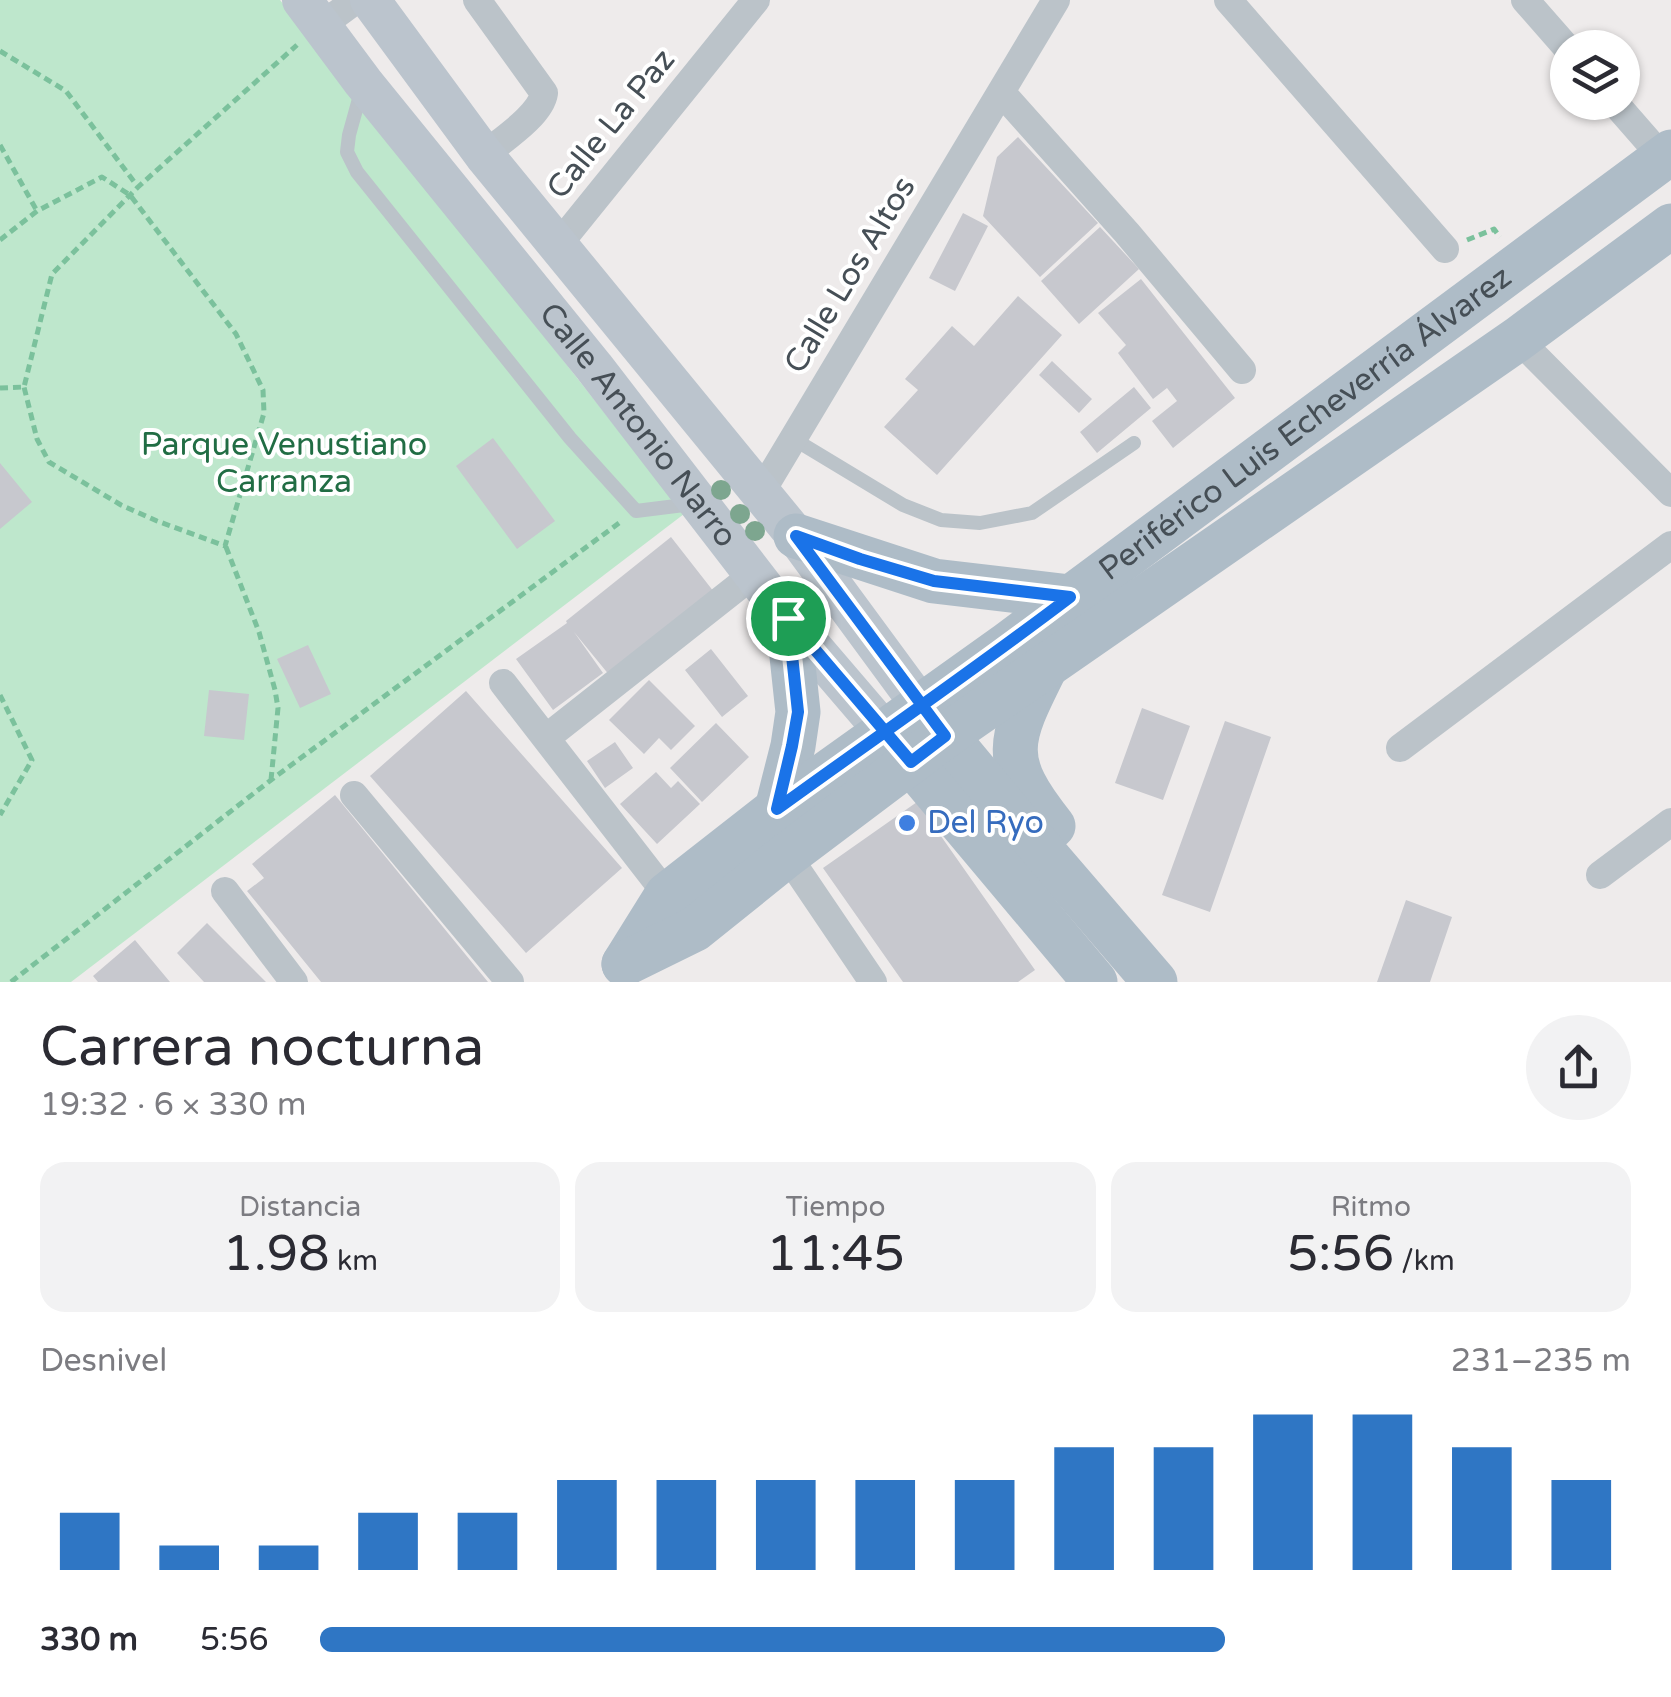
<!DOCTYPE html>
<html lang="es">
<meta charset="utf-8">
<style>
body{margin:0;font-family:"Varela Round",sans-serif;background:#f2f2f3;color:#2b2b33;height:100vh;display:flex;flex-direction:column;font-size:38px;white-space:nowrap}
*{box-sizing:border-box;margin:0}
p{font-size:32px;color:#7c7c81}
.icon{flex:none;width:55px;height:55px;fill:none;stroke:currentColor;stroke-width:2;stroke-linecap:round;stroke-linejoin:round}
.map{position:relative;height:982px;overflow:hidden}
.drawer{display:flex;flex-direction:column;background:#fff;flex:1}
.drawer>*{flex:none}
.buttons{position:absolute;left:1550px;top:30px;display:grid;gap:20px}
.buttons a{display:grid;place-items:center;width:90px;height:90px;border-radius:50%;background:#fff;box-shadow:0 2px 8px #0004;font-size:50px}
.pin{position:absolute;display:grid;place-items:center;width:85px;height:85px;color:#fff;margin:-42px;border:5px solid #fff;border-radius:50%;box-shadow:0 2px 10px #0007}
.round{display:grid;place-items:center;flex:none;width:105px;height:105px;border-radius:52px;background:#f2f2f3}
.head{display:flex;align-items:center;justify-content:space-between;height:170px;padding:0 40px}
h1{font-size:55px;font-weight:600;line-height:75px}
.stats{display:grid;grid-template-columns:repeat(3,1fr);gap:15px;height:170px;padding:10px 40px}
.stats div{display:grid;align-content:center;border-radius:25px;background:#f2f2f3;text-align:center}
.stats b{font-size:50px;font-weight:600}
.stats small{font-size:28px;font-weight:400}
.stats p{font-size:28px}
.chart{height:280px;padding:20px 40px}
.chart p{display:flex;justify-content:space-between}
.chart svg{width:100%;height:180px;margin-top:10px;stroke:#2f76c4;stroke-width:6}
ul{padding:0 40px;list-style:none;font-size:32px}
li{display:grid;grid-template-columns:160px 120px 1fr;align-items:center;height:75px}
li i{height:25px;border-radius:12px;background:#2f76c4}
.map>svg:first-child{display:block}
.green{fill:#bee7cc}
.building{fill:#c7c8ce}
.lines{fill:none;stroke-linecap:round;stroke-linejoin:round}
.path{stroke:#7bc19c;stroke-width:5;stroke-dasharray:8 5;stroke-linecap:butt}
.service{stroke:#bbc3c9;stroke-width:14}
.minor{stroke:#bbc3c9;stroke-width:28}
.secondary{stroke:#bbc4cd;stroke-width:40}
.primary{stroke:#aebcc7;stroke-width:45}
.tree{fill:#7da68f}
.route-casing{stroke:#fff;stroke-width:20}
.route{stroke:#1a73e8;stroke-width:12}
.shop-dot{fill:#3f7fe0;stroke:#fff;stroke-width:4}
.labels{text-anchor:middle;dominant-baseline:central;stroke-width:8;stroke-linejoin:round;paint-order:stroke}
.street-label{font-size:32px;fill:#464f56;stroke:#fff}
.park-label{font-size:32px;fill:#216d44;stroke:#fff}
.shop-label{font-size:32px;fill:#366cbe;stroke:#fff;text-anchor:start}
</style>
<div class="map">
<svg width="1671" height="982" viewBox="0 0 1671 982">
<rect width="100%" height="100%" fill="#eeebeb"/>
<path class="green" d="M0,0H280L684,514L71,982H0Z"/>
<path class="building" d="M1018,137L1098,223L1040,277L983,216L997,157Z
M963,213L988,226L955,291L929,278Z
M1100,227L1139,269L1079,324L1041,281Z
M1141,279L1235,398L1173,448L1152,421L1177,401L1167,388L1153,399L1118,353L1126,345L1098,313Z
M1018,296L1062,335L937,475L884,427L918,390L905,379L952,326L974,346Z
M1052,361L1092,399L1079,413L1039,375Z
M1134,387L1151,408L1097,453L1080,432Z
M493,438L555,521L517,549L456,466Z
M0,463L32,502L0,529Z
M671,537L714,592L610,676L574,632L603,673L553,710L516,659L567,623L566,621Z
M308,645L331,694L300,708L277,659Z
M711,649L748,696L722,717L685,670Z
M649,680L695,726L671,750L659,738L644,754L609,720Z
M209,690L249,694L244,740L204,736Z
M466,691L622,868L526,953L370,776Z
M1142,708L1190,726L1163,800L1115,783Z
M1225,721L1271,737L1210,912L1162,895Z
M716,723L749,757L702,802L670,768Z
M615,742L633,768L605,788L587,761Z
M656,772L671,788L678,781L700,804L657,844L620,804Z
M335,795L488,982H321L247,891L264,878L252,864Z
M917,802L1035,970L1018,982H903L823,868Z
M1406,900L1452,917L1430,982H1377Z
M207,923L266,982H204L177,953Z
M135,940L170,982H98L93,976Z"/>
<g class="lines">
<path class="path" d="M0,51L66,91L138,187L297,45
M0,145L37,211
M0,240L37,211L102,177L130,195L236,334L263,390L264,413L225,546L157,521L121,505L49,462L37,439L24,387
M1467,240L1494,229L1500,237
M0,388L24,387L52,274L138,187
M226,547L259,632L275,690L278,708L271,780
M0,695L32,760L0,815
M11,982L271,780L619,523"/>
<path class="service" d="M362,88L349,135L347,152L357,172L570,438L636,511L692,504
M792,438L903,505L941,520L980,523L1032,513L1134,443"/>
<path class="minor" d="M477,0L544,93C541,115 502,140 484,155
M1228,0L1445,249
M1525,0L1568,49
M322,25L356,0
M1001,92L1127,233L1242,370
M1614,102L1663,158
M558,245L756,0
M1518,339L1671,493
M760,494L1056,0
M503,683L675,905
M546,738L754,574
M1400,748L1671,545
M354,795L510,982
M787,855L873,982
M1600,875L1671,822
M225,891L294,982"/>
<g class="secondary">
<path id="s1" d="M302,0L363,82L594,367L788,619L884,731"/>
<path d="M370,0L484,155L796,536L921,706"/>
</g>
<g class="primary">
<path d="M796,536L934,581L1070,597"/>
<path d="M1045,668C1009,740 999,759 1053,826"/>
<path d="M927,713L1015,819L1155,982"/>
<path d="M892,740L1095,982"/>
<path d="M777,809L793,746L798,712L788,619"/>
<path id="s2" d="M624,964L667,895L777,809L1008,644L1671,152"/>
<path d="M624,964L695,929L787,855L945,736L1518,339L1671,226"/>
</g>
</g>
<g class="tree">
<circle cx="721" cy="490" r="10"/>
<circle cx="740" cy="514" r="10"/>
<circle cx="755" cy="531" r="10"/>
</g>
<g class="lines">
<g class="route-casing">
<path id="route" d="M788,618C829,666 870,714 911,762L945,736L796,536L860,559L934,581L1070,597C974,670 875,738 777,809L792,746L798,712L788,618"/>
</g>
<use href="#route" class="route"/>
</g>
<circle class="shop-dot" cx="907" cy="823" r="10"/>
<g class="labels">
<g class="street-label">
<text transform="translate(611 124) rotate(-51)">Calle La Paz</text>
<text transform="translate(850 275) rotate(-59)">Calle Los Altos</text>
<text stroke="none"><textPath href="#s2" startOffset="875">Periférico Luis Echeverría Álvarez</textPath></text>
<text stroke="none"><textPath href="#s1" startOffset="542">Calle Antonio Narro</textPath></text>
</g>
<g class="park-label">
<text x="284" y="445">Parque Venustiano<tspan x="284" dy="37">Carranza</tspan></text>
</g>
<g class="shop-label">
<text x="927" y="823">Del Ryo</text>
</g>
</g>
</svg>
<div class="buttons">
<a><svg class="icon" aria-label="layers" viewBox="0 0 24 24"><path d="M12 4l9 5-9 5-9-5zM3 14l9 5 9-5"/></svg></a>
</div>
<div class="pin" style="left:788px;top:618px;background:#1e9e55"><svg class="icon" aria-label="arrive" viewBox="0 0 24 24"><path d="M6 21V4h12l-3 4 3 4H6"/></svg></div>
</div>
<section class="drawer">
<div class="head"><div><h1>Carrera nocturna</h1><p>19:32 · 6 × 330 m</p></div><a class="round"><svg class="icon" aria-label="share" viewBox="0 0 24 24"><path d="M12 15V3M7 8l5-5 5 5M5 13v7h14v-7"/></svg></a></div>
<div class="stats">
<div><p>Distancia</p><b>1.98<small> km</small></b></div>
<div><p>Tiempo</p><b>11:45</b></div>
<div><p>Ritmo</p><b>5:56<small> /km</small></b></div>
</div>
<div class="chart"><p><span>Desnivel</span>231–235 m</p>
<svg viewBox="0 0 160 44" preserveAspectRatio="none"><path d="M5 44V30M15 44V38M25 44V38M35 44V30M45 44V30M55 44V22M65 44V22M75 44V22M85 44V22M95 44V22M105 44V14M115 44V14M125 44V6M135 44V6M145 44V14M155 44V22"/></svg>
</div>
<ul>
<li><b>330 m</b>5:56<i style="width:69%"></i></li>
</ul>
</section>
